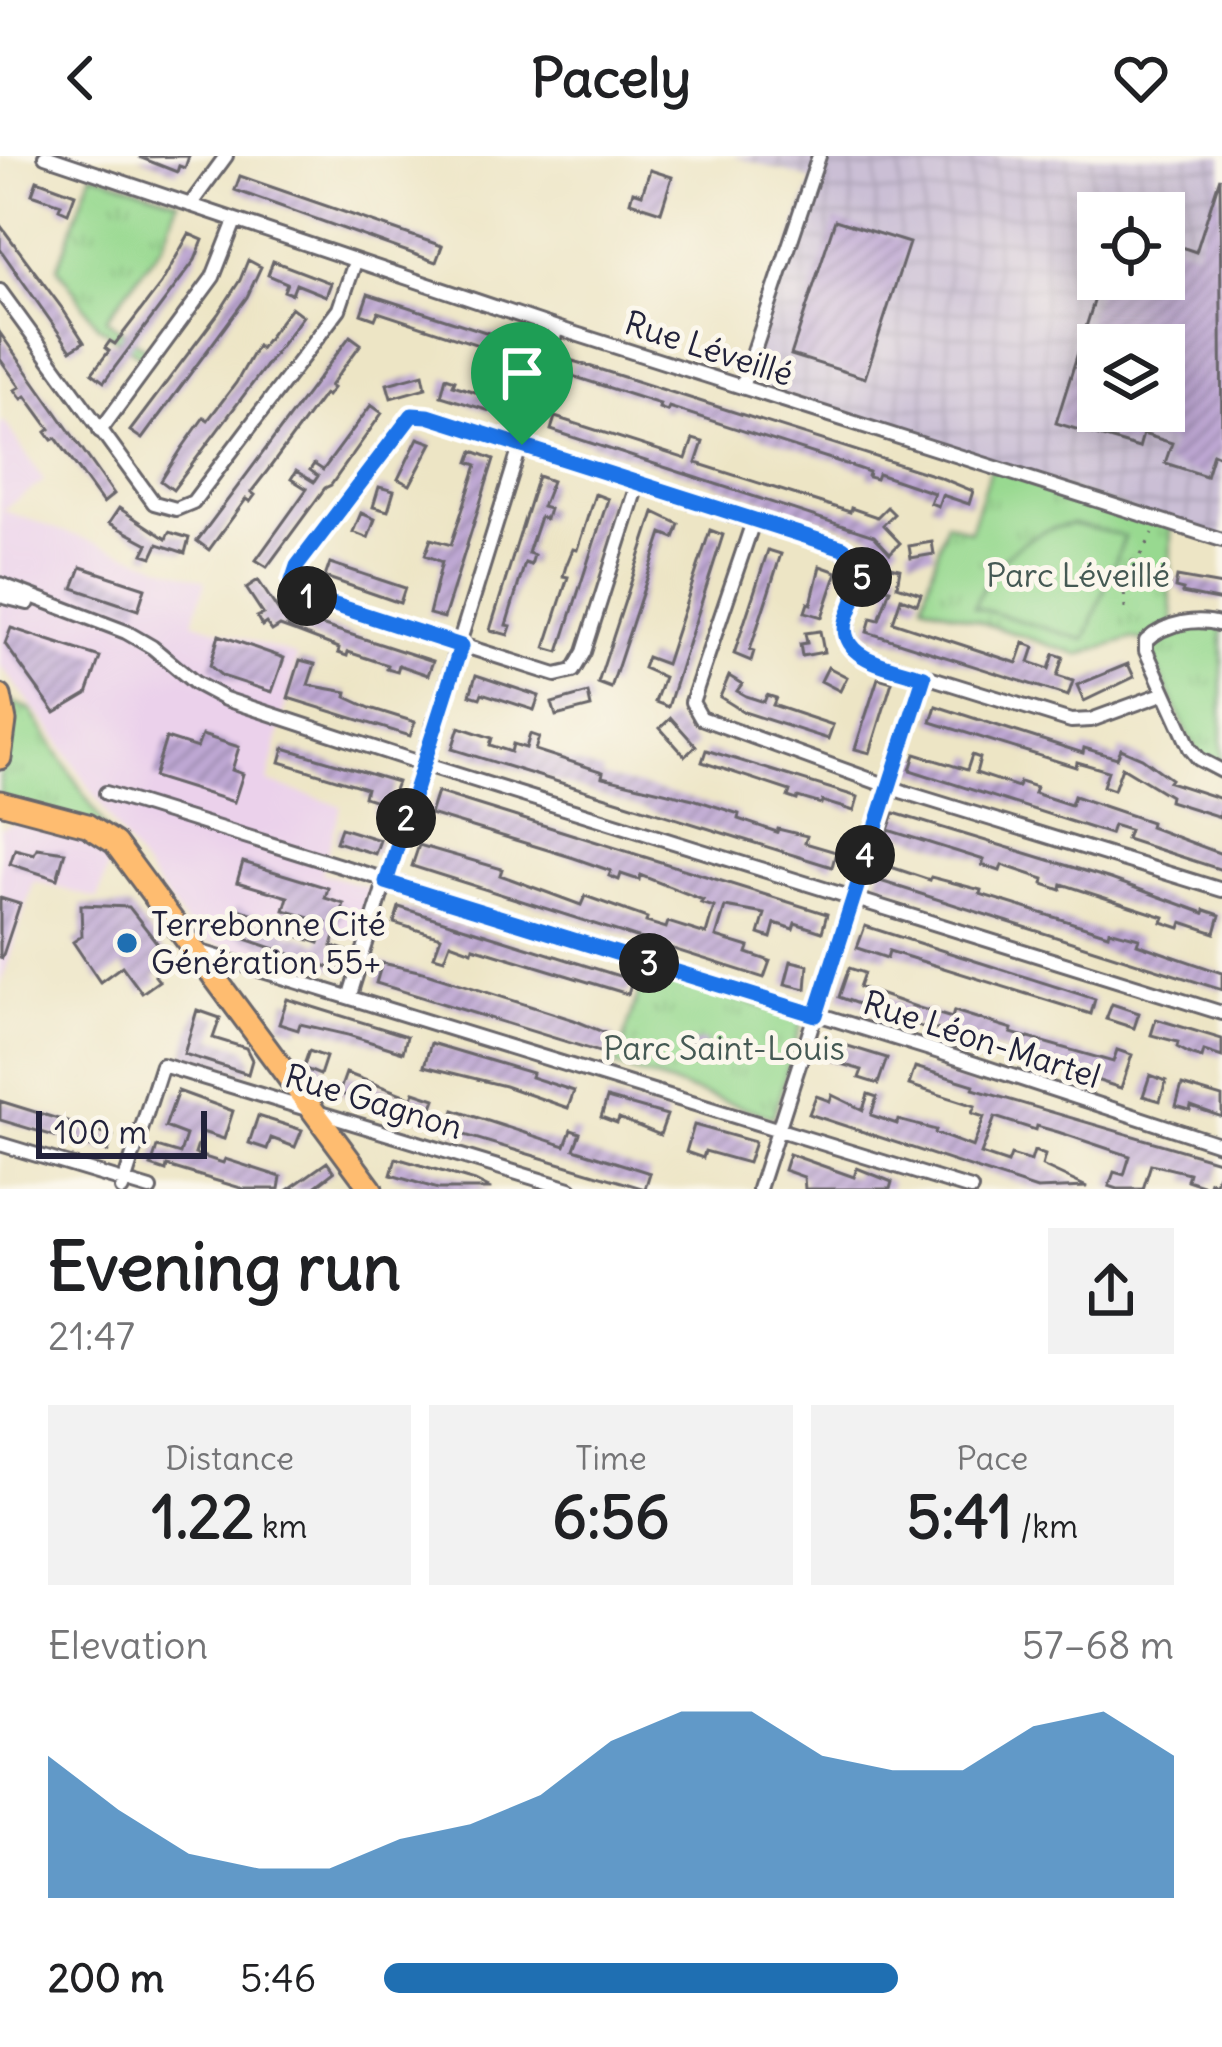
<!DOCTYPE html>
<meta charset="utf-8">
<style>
body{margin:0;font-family:Delius,sans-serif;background:#f2f2f2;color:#202124;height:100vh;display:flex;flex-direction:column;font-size:45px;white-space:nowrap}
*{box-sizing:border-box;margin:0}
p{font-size:39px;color:#757577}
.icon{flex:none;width:66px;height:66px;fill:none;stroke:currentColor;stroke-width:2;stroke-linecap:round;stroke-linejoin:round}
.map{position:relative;height:1033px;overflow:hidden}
.drawer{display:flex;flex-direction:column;background:#fff;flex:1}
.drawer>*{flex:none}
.controls{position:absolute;left:1077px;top:36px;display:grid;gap:24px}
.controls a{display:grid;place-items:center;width:108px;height:108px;border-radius:0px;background:#fff;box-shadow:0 6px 30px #0003;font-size:60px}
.scale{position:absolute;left:36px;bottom:30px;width:171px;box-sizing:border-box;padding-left:12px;border:6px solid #22223b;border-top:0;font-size:33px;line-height:42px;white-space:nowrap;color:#22223b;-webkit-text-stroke:9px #fbf7ec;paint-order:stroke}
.pin{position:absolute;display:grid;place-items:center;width:102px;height:102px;color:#fff;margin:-123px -51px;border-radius:50% 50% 50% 0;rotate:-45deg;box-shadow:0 0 12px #0007}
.pin .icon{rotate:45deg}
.km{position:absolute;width:60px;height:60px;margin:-30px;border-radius:50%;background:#222;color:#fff;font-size:33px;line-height:60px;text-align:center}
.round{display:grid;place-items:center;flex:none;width:126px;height:126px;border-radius:0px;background:#f2f2f2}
.overview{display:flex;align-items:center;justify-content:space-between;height:204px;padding:0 48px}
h1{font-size:66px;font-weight:700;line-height:90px}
.metrics{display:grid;grid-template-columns:repeat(3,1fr);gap:18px;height:204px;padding:12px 48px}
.metrics div{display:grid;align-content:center;border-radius:0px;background:#f2f2f2;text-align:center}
.metrics b{font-size:60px;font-weight:700}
.metrics small{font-size:33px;font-weight:400}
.metrics p{font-size:33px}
.chart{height:336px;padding:24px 48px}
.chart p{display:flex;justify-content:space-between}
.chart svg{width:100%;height:216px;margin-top:12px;fill:#1f6fb2;opacity:.7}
ul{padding:0 48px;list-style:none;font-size:39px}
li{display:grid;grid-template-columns:192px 144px 1fr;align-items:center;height:90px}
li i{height:30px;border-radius:15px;background:#1f6fb2}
header{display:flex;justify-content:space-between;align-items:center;height:156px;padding:0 48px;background:#fff;font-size:54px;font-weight:700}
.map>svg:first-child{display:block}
.built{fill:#ebd1eb}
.industrial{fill:url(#industrial-grid);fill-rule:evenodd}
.park{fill:url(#park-tufts);stroke:#5d7e66;stroke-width:3}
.pitch{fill:#98d990;stroke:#5d7e66;stroke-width:3}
.building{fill:url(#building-hatch);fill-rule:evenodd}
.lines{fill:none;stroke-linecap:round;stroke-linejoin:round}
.minor-casing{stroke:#69666b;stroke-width:18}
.primary-casing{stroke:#69666b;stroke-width:27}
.path{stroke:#69666b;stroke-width:3;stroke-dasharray:3 9;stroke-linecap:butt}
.minor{stroke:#fff;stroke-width:12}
.primary{stroke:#febc70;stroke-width:21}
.route-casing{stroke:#fff;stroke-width:24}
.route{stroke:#1a73e8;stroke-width:15}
.poi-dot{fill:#1f6fb2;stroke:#fbf7ec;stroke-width:4.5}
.labels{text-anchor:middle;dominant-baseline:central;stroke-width:10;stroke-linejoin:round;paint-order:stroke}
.street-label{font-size:33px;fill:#22223b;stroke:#fbf7ec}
.park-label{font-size:33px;fill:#455954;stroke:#fbf7ec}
.poi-label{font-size:33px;fill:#22223b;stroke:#fbf7ec;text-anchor:start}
</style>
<header><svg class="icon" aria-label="back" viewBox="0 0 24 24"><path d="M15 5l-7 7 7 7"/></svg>Pacely<svg class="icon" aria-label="heart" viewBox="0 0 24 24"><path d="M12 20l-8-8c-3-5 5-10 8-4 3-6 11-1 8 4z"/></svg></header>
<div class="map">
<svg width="1222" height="1033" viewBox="0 0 1222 1033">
<defs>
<pattern id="industrial-grid" width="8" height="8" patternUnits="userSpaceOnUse" patternTransform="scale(3)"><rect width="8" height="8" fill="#cbbfd5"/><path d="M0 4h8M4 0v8" fill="none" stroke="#aea4b8"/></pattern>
<pattern id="park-tufts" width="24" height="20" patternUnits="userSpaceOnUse" patternTransform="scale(3)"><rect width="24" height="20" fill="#98d990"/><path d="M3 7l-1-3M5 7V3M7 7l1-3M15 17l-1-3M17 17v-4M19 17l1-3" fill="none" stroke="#83ba7d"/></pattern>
<pattern id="building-hatch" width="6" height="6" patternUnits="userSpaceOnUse" patternTransform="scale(3)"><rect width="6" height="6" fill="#bea7d3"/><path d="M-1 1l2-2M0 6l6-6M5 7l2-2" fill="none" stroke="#9a88ac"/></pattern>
</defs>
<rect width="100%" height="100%" fill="#fbf7ec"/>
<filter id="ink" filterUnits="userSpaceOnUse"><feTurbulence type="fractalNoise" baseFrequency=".00833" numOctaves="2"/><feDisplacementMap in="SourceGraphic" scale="24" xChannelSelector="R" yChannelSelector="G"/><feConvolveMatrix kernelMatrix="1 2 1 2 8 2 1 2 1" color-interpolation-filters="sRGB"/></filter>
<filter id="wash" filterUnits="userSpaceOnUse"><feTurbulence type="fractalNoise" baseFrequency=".004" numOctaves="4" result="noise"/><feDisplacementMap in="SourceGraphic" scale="48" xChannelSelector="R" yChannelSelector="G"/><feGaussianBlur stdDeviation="2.7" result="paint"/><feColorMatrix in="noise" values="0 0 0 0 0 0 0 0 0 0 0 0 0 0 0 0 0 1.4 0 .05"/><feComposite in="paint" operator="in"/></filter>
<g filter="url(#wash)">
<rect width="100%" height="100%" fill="#ede5c5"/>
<path class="built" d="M4,265L44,325L2,354L206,425L193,465L297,500L268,626L341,650L321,717L370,732L355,783L290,759L277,807L196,782L122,681L51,573L0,509V268Z
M25,663L115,687L98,743L34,725L0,832V672Z"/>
<path class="industrial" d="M732,0H1222V384L742,225L812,24ZM1098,57H1164V123H1098ZM1098,189H1164V255H1098Z"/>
<path class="park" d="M92,17L178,45L163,87L106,163L155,200L150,207L97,169L58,111Z
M991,311L1171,369L1170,435L1174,470L1222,469V600L1217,613L1199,603L1145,485L1131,483L1079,499L923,447L946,366L970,375Z
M1,542L30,553L115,687L0,646Z
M645,817L803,862L773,961L615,910Z"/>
<path class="pitch" d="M1072,368L1125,380L1085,484L974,451C993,404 1023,376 1072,368Z"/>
<g id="blocks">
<path class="building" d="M189,0L185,12L179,10L177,16L139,1Z
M650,14L672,21L661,56L630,46L633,35L642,38Z
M240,20L442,90L436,106L235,34Z
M1220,21L1222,301L1213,297L1206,320L1165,307L1172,287L1143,278L1139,292L1056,267L1101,123H1164V85L1196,96ZM1098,189H1164V255H1098Z
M37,24L75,38L68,57L59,53L61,48L32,38Z
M835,64L909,87L865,222L791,199Z
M0,69L62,152L84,186L71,194L0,93Z
M189,78L203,84L195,104L104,226L92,217L109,195L105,192L110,185L115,188L161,128Z
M248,104L261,111L247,141L142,283L130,275L218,158L240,124Z
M273,105L331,127L326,140L296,128L292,138L284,135L287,127L268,119Z
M368,138L529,190L524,204L378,156L375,163L361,158Z
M291,151L303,160L173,334L161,325L182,292L204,261L208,264L236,227L257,190L260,193Z
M0,177L114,338L103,347L56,282L52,284L46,276L50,273L26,240L22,243L15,234L20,231L0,203Z
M350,180L361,188L330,230L333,232L327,240L324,238L268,314L251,336L255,339L250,346L246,343L209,394L197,385Z
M573,205L939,321L973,335L969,348L942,339L938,350L930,347L934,337L878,318L876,323L868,321L869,316L843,307L669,251L667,255L659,252L660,248L569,219Z
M423,218L426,232L391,242L387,228Z
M446,221L455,224L453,229L510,247L506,260L441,240Z
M371,249L382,257L331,329L325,332L267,411L256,404L307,333L291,323L296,315L314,326L318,320L310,314L314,308L323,314Z
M555,261L686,303L693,283L703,286L696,307L850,356L851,352L877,361L887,351L894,358L883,369L900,387L890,397L874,380L551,274Z
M418,282L432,287L410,329L398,323Z
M473,295L494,303L444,462L429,458L442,406L425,399L431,383L451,389L477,309L469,306Z
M538,320L552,325L542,351L549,353L546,363L540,361L528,397L534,399L531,409L525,407L506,469L511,470L508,479L490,474Z
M379,331L394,335L388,355L373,351Z
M595,338L608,343L559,496L545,492L568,421L563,420L566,410L573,393L577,394Z
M119,352L166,383L169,376L189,382L185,397L158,388L152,401L143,398L148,388L109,367Z
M654,356L679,368L674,382L662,377L611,532L598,527Z
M361,357L375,363L368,382L353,376Z
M710,374L723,379L668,551L655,546L664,521L643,512L647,501L666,508Z
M932,386L934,398L911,402L909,390Z
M768,394L781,398L750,494L754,495L751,505L734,498Z
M330,407L405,432L400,447L325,421Z
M820,410L837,416L822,461L805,456L808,447L811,448Z
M886,410L900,413L897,430L921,438L917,448L901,442L893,466L1017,507L1024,487L1034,491L1029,506L1049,513L1054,498L1063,501L1057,520L1073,525L1068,540L867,476L871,462L879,464L890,433L882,431Z
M81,411L145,432L138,454L73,432Z
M1177,421L1222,429V445L1182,437L1183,434L1175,432Z
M258,424L291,474L280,470L272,475L266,467L262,470L257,461L263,458L246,432Z
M296,461L433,505L428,519L399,509L397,516L387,513L388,509L348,496L347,500L338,497L339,492L292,474Z
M11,472L100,501L87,538L55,557L5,488Z
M820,475L824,496L802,500L800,488L807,487L805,477Z
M219,479L284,502L272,536L222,520L210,510Z
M300,504L315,508L308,529L347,536L346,541L370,552L415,566L410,580L288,542Z
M1128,508L1134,521L1084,545L1077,529Z
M828,511L847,521L840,535L821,525Z
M476,519L539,540L534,554L482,537L480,542L470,539Z
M729,520L742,528L737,535L746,540L764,546L767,539L776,542L773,549L833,569L828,583L744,556L720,541Z
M878,522L892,526L870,597L855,593Z
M588,537L591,551L556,560L552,547Z
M936,550L1083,597L1084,592L1117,602L1121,593L1142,602L1171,623L1169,626L1222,643L1220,661L1169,645L1170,640L1122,611L1114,634L1103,630L1108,615L1077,606L1076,611L931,566Z
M671,562L696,590L685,600L660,572Z
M459,571L492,582L490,589L511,596L513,588L526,592L530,578L539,581L535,594L603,616L602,621L693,643L739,658L738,663L777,676L778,673L807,680L805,687L836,696L832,711L452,593Z
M202,579L239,591L232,614L243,618L234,646L154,621L166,582L197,592Z
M284,592L397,626L384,661L373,658L377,645L364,641L366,632L280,606Z
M706,594L858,641L854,655L822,645L821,648L798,641L797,644L788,641L790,635L702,606Z
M915,598L967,614L972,599L980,602L976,617L1018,631L1020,626L1036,631L1034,637L1071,649L1074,640L1151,666L1150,671L1222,698V714L1126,683L1129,674L1113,669L1110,678L910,614Z
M437,636L827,758L822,776L795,767L793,773L775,767L771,782L759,778L765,758L725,751L716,781L749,791L747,797L770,805L764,822L412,710L419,689L502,713L500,719L581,749L585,740L647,762L646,766L666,772L668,766L706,778L714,751L701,747L703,744L640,719L639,724L621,718L619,724L609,720L611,715L574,702L430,658Z
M894,657L1111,723L1204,757L1205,754L1220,759L1215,777L1182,766L1180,772L1162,766L1164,761L1062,728L1061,734L1043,728L1044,723L1002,709L1000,715L982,709L984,704L888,674Z
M341,672L380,684L375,698L336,686Z
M37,692L65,696L57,723L10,708L15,693L34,698Z
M243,706L328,732L325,742L344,748L332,790L347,795L340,815L228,777L236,752L287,769L285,776L319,787L326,767L284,754L288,741L237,726Z
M882,708L930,724L931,721L981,734L980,738L1108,778L1109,774L1139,782L1137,788L1222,817V834L877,724Z
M0,742L20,748L2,802L0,801Z
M81,749L129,751L172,806L155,820L159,825L142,837L122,810L100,826L73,786L82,780Z
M399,751L632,824L628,838L473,791L472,795L450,787L444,803L434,800L441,781L394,767Z
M865,770L1095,843L1091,858L889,795L887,802L857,792Z
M791,805L808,809L806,833L785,828Z
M382,807L423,816L574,864L615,881L609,899L376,827Z
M849,812L864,817L859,831L919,852L952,862L954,855L1012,873L1011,877L1113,906L1117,894L1132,899L1121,932L933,872L932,875L839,841Z
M287,843L407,880L403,896L348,879L300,868L298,874L279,868Z
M1112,848L1139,857L1134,872L1106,863Z
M197,854L220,862L213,882L246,892L252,904L248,918L184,898Z
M1156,863L1222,883V901L1204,895L1202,902L1192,899L1177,891L1178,886L1151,879Z
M825,883L887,902L878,928L859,922L862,914L820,902Z
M704,884L706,898L688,902L685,888Z
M431,887L532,917L531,921L574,935L568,952L505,930L424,910Z
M309,895L326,901L320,919L303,912Z
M915,911L974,929L973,933L1222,1006L1215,1027L1210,1025L1208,1031L1187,1024L1189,1017L1151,1008L1143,1033H1118L1109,1030L1114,1016L1124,1019L1130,1000L1058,976L1037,970L1036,974L995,961L981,998L1008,1007L1011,999L1031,1005L1034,995L1045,999L1042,1010L1087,1031L1037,1033L809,958L816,940L830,945L832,939L863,954L868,938L877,941L871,959L897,968L898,964L936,974L935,977L973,991L984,961L972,957L975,950L909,929Z
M346,917L412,942L414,936L435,943L427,965L398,955L396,959L339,937Z
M1150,919L1166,925L1160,945L1143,940Z
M1182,929L1222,941V961L1191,950L1190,954L1176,950Z
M178,935L233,955L224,983L202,976L195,998L223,1007L225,1003L281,1021L279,1033H244L167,1010L166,1015L151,1010L157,991L180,998L186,979L165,971Z
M607,942L667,959L660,979L619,962L617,967L601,961Z
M0,945L113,980L108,996L0,964Z
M454,954L565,990L571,974L580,977L574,993L650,1017L645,1033L448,974Z
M258,960L302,974L295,991L271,982L267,993L249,987Z
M694,969L755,986L748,1007L705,995L703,1002L686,996Z
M789,998L854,1021L857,1012L892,1026L890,1033H805L804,1021L784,1014Z
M396,1002L475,1025L491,1033H438L391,1019Z
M327,1006L334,1016L312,1033H289Z"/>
</g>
</g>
<g filter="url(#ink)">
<use href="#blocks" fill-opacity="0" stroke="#69666b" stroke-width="3"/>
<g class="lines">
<g class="minor-casing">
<path id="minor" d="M45,0L557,172L1222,384
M190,49L226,0
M0,135L154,347L176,353L193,346L339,153L355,106
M742,231L819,0
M100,275L213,121L235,65
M638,326L584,496L573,515L556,519L304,439L292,425L297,410L398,274L412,259H428C535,293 641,328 747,364C785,376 828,382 860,405C865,446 828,465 861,500L1071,565L1091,564L1165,537
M753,366L692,546L701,562L904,636L1222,734
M0,428L126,476L152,491L195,527L225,543L423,608L1222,857
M0,440L28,447
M1222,469C1198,461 1166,466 1146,485V495L1190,592L1199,603L1222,615
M106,637L933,894L1222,989
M198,795L971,1033
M350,839L557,172
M0,988L150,1033
M122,1033L162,909L570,1033
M759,1033L924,521"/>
</g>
<g class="primary-casing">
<path id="primary" d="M0,540L5,565L0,602
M0,646L87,669L115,687L371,1033"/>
</g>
<path class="path" d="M1125,453L1124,431L1132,405L1140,401L1153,377"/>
<use href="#minor" class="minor"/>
<use href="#primary" class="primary"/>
</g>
</g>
<g class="lines" filter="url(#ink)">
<g class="route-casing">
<path id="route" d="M412,259L428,260L843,392L860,405C862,427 855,441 847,462C834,504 896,512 924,521L816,859L386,726L461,490L304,439L292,425L297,410Z"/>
</g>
<use href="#route" class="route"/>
</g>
<circle class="poi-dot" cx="127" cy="787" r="12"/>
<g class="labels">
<g class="street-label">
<text transform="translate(709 192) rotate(18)">Rue Léveillé</text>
<text transform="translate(982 883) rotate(18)">Rue Léon-Martel</text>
<text transform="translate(374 945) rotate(17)">Rue Gagnon</text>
</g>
<g class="park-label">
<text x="1078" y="419">Parc Léveillé</text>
<text x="724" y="892">Parc Saint-Louis</text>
</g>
<g class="poi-label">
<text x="151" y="768">Terrebonne Cité<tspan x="151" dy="38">Génération 55+</tspan></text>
</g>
</g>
</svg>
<div class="controls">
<a><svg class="icon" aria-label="locate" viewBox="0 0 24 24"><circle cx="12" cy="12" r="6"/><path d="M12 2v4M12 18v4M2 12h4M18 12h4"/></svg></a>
<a><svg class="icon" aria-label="layers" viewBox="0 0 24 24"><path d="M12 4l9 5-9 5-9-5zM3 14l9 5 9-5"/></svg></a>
</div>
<div class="scale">100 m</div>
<div class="pin" style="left:522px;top:289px;background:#1e9e55"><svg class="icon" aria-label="arrive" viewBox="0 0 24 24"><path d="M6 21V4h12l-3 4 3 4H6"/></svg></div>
<b class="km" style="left:307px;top:440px">1</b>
<b class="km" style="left:406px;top:662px">2</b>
<b class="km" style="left:649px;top:807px">3</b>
<b class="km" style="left:865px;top:699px">4</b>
<b class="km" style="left:862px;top:421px">5</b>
</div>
<section class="drawer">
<div class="overview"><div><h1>Evening run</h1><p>21:47</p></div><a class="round"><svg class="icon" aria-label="share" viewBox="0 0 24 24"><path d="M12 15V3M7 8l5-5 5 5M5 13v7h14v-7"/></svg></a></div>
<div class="metrics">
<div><p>Distance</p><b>1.22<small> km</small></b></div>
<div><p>Time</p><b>6:56</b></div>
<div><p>Pace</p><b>5:41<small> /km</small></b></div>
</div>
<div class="chart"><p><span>Elevation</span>57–68 m</p>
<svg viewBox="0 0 160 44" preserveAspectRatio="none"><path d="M0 44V15L10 26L20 35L30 38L40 38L50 32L60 29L70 23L80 12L90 6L100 6L110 15L120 18L130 18L140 9L150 6L160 15V44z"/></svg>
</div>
<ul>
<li><b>200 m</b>5:46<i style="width:65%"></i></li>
</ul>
</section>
